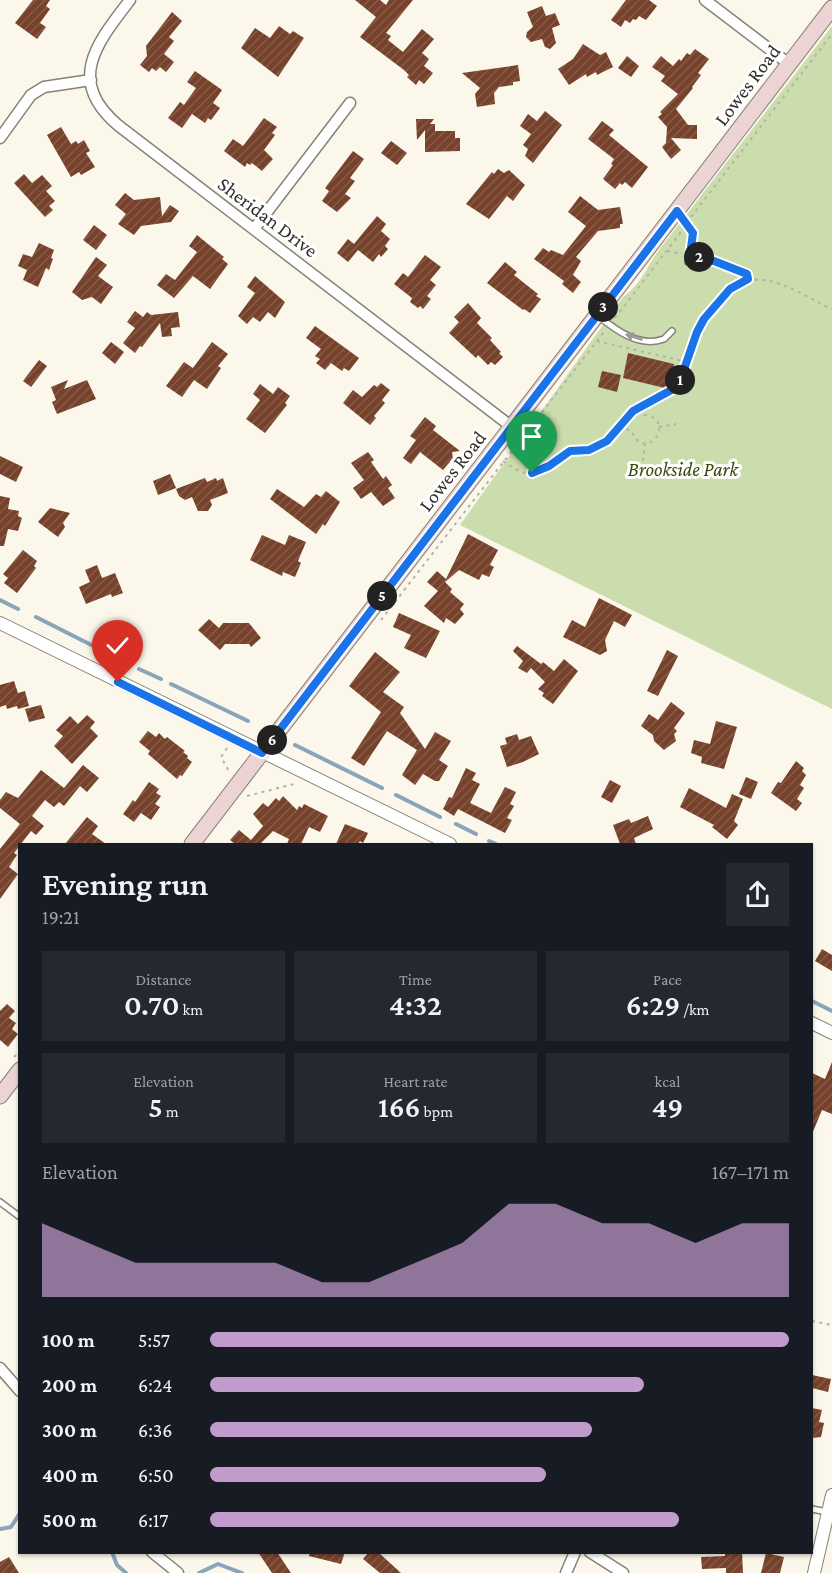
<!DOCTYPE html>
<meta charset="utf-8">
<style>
body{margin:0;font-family:"Crimson Pro",serif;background:#242831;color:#f1f3f6;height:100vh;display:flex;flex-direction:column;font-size:22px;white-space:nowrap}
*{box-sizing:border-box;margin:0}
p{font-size:20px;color:#9ea1a6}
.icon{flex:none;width:33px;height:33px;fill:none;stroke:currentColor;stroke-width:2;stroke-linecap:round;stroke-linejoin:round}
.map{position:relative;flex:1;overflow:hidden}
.details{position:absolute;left:18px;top:843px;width:795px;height:711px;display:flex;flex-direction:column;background:#171b24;border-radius:0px;box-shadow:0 2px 4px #0004}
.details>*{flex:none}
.pin{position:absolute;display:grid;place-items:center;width:51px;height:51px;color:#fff;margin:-62px -26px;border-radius:50% 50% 50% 0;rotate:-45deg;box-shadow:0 0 6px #0007}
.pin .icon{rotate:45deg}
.km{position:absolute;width:30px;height:30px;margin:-15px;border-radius:50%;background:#222;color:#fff;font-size:16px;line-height:30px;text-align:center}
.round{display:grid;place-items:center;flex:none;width:63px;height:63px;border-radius:0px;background:#242831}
.headline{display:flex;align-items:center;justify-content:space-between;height:102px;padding:0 24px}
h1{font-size:33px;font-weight:600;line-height:45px}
.stats{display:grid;grid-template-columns:repeat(3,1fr);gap:9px;height:102px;padding:6px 24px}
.stats div{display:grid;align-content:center;border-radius:0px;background:#242831;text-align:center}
.stats b{font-size:30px;font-weight:600}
.stats small{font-size:16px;font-weight:400}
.stats p{font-size:16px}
.chart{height:168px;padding:12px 24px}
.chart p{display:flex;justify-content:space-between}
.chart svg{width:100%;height:108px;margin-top:6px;fill:#c29bcd;opacity:.7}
ul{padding:0 24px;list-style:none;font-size:20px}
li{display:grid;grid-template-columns:96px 72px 1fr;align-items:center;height:45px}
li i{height:15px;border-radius:8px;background:#c29bcd}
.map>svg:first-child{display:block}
.green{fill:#ccddad}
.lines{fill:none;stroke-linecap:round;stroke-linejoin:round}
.stream{stroke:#8aa4bc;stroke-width:4}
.building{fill:url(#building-hatch)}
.service-casing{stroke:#868277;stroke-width:8}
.minor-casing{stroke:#868277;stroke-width:13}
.tertiary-casing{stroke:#868277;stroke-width:14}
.secondary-casing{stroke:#868277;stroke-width:17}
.path{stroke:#b5b2a8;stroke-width:2;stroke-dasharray:3 4.5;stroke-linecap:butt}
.service{stroke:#fff;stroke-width:5}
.minor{stroke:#fff;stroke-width:10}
.tertiary{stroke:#fff;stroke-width:12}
.secondary{stroke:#ecd3d4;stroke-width:15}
.oneway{fill:#989794}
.route-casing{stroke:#fff;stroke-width:12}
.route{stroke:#1a73e8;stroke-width:8}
.labels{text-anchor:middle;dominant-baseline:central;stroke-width:6;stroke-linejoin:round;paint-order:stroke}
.street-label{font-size:20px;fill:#302f2a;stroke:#fff}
.park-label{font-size:20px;font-style:italic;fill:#394a08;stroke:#fff}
</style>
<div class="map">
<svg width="832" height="1573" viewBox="0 0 832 1573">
<defs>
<pattern id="building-hatch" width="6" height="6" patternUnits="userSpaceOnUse" patternTransform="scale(1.5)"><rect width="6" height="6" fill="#77422b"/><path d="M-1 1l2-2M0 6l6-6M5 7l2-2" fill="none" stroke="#865b49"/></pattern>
</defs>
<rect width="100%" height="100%" fill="#fbf7ea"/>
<path class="green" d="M832,26V709L460,525L623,297C640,286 648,265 659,250Z"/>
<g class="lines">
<path class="stream" d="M0,600L18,609
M36,617L121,660
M139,669L161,679
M171,684L248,721
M295,745L382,788
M396,795L440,817
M456,824L476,834
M489,841L496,844
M812,1001L832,1011
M0,1529L11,1527L20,1513
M112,1552L117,1565L126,1573
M199,1573L218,1564L242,1573"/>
</g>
<path class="building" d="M33,0H50L46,6L50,9L40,23L46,27L37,39L15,23Z
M355,0H380L386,5L389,0H413L386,33L391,36L388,40L403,52L422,29L434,39L422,53L429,59L424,66L433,73L424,84L419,80L416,85L407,77L409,75L404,70L360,37L376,17Z
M626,0H649L657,6L646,20L639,16L636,20L633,19L630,23L625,20L621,27L611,20Z
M542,6L546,16L555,13L560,25L552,28L556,43L550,49L545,47L542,39L531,42L526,37L527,32L533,27L527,12Z
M172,12L182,21L169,37L174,41L164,54L174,62L166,72L160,67L156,71L152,68L149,72L140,65L147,56L146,46Z
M279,26L290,34L293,31L304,38L278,77L241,48L255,28L270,38Z
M583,44L600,55L606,52L613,67L597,75L596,72L587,77L586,74L569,85L558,69L573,59Z
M695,49L709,59L698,73L701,75L692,87L693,88L676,109L688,125H697V139L671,138L681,150L671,159L662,147L666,143L667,127L658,117L662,114L660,112L678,94L661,81L665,76L652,67L661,56L673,66L679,59L681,61L687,53L690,55Z
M627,56L639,66L631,77L618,68Z
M518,65L520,81L513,82V85L499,87L494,93L495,104L477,107L475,94L480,88L462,73Z
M195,71L222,90L213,103L220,108L211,120L208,118L205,123L192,114L182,128L168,118L180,102L184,105L196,88L187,82Z
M545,111L562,125L533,163L525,156L528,149L523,145L531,134L520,126L528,114L537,121Z
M264,118L277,127L272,133L275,135L264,150L273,159L262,171L252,163L250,165L247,163L245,167L224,151L233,139L243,146Z
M416,119H434L430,124H435V131H455V138H460V151L425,152V130L417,140Z
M602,121L614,130L609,135L648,167L632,188L625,182L622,185L620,183L615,189L603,179L613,165L611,164L614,159L588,139Z
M61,127L71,144L76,141L78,144L84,140L90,151L86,153L95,167L81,175L79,172L71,177L47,135Z
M391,141L407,153L397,165L381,153Z
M353,151L364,159L350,178L355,181L345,194L351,198L337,212L322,201L329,191L325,188Z
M498,169L504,173L509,170L525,185L513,201L507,196L489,219L466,204L492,172L494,174Z
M24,174L32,183L42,175L52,186L46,191L55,201L49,206L53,210L45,217L14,183Z
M125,193L134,200L160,197L162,216L170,205L179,211L171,222L141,226L134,235L118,224L126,214L115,205Z
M580,196L598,210L620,207L623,224H620V228L598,231L576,257L581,261L573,275L581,282L573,293L562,284L564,281L534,259L543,248L549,252L551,250L563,255L586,226L568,212Z
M377,216L386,224L381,231L390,239L385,246L388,249L381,257L379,254L373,262L358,250L348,262L337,253L348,239L354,244Z
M94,225L107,235L96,250L83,240Z
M197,235L224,257L222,259L228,264L210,289L193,276L174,298L157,285L166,274L175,280L197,252L189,246Z
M39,243L54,250L51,258L53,259L49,270L46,268L38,287L23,280L27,270L18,266L23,254L32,257Z
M425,255L441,267L430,280L436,285L427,296L431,299L423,309L420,306L418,308L410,302L412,298L394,284L403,273L408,277Z
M96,257L107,265L98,276L113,287L101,304L92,297L82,300L72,292Z
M505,262L517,272L514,275L538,294L536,296L541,299L530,313L524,309L523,310L487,283Z
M255,276L285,302L275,318L268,312L260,322L253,317L247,324L238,316L255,293L247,287Z
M468,303L481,318L477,323L492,338L490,340L501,352L499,353L503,357L495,365L491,362L488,365L478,355L476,358L449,333L459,322L454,317Z
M135,311L143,317L147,312L151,315L178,312L180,327L171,328L172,336L162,337L160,323L142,347L140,346L135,353L123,343L135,328L127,322Z
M315,326L359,358L349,371L344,368L342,371L331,363L325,370L316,363L320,359L315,356L321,349L306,338Z
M111,342L124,352L115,364L102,353Z
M212,342L228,354L218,366L221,368L207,389L194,380L182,397L166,386L184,362L193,368Z
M628,353L674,364L669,389L623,378Z
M39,360L47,366L31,387L23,381Z
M602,371L621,375L617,392L598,387Z
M68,380L64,389L87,380L96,399L57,414L52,402L56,400L51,387Z
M381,383L390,390L382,400L385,403L374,416L376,418L370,425L343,403L353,390L362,397L374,385L377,387Z
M260,384L273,394L278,387L290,396L285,403L287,405L265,433L246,419L260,400L253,394Z
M425,417L436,426L433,430L460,451L452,452L453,458L443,470L420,452L411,464L403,458L416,440L410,436Z
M368,452L374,460L371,462L383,479L386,476L392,485L388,488L395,498L383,506L371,492L361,499L353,488L364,480L351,463Z
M0,456L23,467L16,482L0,474Z
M170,474L176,488L158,495L153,481Z
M205,478L207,482L216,478L217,481L223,478L228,493L210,500L212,505L208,511H198L192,497L185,500L179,496L176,489Z
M277,489L304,507L316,494L321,497L326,491L340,502L325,526L323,524L316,534L270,499Z
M0,496L10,498L8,509L19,511L18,516L22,518L18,531L8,529L4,546H0Z
M50,508L70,513L63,523L65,527L58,537L38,522Z
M468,534L498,550L490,565L494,567L489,577L482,574L479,580L459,570L445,582L452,589L450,592L464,604L460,609L464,614L455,624L446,618L444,623L424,606L438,591L427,582L437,571L446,579Z
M262,535L285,545L289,535L306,542L298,561L301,563L295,577L283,572L282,576L250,560Z
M23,550L37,561L34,566L36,568L17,593L4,583L8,578L3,574Z
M97,565L102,578L115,573L123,593L112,597L111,594L86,604L79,587L90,582L85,570Z
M599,598L632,615L625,627L614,621L605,640L607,651L600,655L563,637L572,620L585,627Z
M399,613L440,631L426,658L404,648L411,635L393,627Z
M209,619L219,628L223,623H249L261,638L251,647L249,644H225L220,650L198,630Z
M517,646L541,664L543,662L554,671L564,659L578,671L553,704L542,696L544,693L538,689L545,682L531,668L527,673L518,668L523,661L513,651Z
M667,650L678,656L658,696L647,691Z
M375,652L400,672L383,692L404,707L400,713L425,749L435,732L451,741L439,760L448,766L439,781H435L423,774L415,785L402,775L417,750L387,731L364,766L351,758L381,712L349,686Z
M14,681L18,693L25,691L29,706L18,709L17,706L7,709L6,705L0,707V685Z
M671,702L685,713L674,728L677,731L674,734L676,741L664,750L654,741L653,735L641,726L649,714L658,720Z
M41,705L45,718L29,722L25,709Z
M87,715L95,722L90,728L98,736L72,764L54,746L63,736L56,730L70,716L78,724Z
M716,721L737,727L724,769L701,763L702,757L691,753L694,740L710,744Z
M148,731L156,737L159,733L165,739L167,737L185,751L183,752L188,756L187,758L192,762L182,776L180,775L177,779L148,754L150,751L139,742Z
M517,734L519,740L531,736L539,754L523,762L507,767L500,746L507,744L505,738Z
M796,761L804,768L802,771L806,775L800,785L804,788L797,799L802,803L796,811L771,793L778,782L781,783Z
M83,765L99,778L87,792L80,786L64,806L59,802L54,807L45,800L32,816L44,826L36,835L31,831L14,853L17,855L9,867L18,874L0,899V849L20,824L0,808V800L6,792L18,798L41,770L64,788Z
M466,768L476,773L472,780L480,784L470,803L491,813L505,787L516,792L510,804L514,806L507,818L512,820L505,833L458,809L454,816L443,809L449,797L452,798Z
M746,777L758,782L751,799L739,794Z
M610,780L621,786L612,803L601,797Z
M149,782L159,789L156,793L161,796L155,804L160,807L151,820L141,813L134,822L123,814L133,800L135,802Z
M689,788L726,808L732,794L743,799L734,821L738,825L727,839L712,827L714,825L680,807Z
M283,796L297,810L299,806L302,808L304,804L328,816L320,832L309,827L301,844H287L289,839L273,831L260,844H235L230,840L239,830L251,840L263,826L253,814L263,803L268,807L276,798L279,801Z
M648,816L653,829L634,838L636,844H620L613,825L629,819L631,823Z
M87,817L98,826L92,834L106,844H65Z
M345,824L368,833L363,843L360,841L358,844H336Z
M822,949L832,955V971L815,961Z
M7,1004L15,1011L9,1018L16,1023L12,1029L18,1034L8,1047L0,1040V1011Z
M832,1062V1114L822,1110L812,1134V1073L825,1079Z
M812,1375L831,1379L828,1392L812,1388Z
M812,1408L822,1410L819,1422L824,1423L821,1437L812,1438Z
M258,1552H277L291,1573H272Z
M310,1552H345L341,1564L309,1556Z
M369,1552H378L401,1573H380L363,1559Z
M725,1552H742L743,1573H726V1568L702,1569L701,1557L725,1556Z
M766,1553L784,1557L780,1573H761Z
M9,1557L19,1573H0V1562Z"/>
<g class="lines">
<g class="service-casing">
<path id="service" d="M678,212L694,235L688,262
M598,316C616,330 639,348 664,339L672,331
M0,1202L20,1217
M812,1509L827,1512"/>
</g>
<g class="minor-casing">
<path id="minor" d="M130,0C97,43 65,81 119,126L512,427
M705,0L789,64
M0,138L31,95L44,87L91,80
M254,229L350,103
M0,1368L20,1391
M152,1552L178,1573
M590,1552L623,1573
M566,1573L575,1552"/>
</g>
<g class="tertiary-casing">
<path id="tertiary" d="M0,623L450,844
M812,1023L832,1033
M814,1573L832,1495"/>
</g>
<g class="secondary-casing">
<path id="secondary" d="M192,844L832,8
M0,1096L20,1070"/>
</g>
<path class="path" d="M691,217L832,34
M667,251L682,254
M696,257L714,261L758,280
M615,318L681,232
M597,341L687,362
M659,427L676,424
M619,428L631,430C645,466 679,419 644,415L643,404
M503,461C539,488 541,464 571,451C584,445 593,453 609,439C619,431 625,417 636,409C648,400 667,399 676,387C688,371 689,349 697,332C702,321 710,311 718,302C724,295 730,288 738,284C770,269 804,297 832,309
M643,461L645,443
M381,620L604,332
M227,748L221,757L229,771
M247,796L294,784
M14,1057L20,1051
M812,1321L832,1325"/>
<use href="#service" class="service"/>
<use href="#minor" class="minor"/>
<use href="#tertiary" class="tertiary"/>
<use href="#secondary" class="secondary"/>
</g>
<defs><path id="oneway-solid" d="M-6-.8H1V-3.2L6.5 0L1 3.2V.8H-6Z" transform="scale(1.5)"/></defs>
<use class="oneway" href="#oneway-solid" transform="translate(634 337) rotate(-162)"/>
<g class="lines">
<g class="route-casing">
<path id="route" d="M118,682L262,753L677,211L693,233L690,255L714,261L747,274L748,279L730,289L704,319L697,332L682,375L675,388L633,411L607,441L589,450L570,451L549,466L532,473"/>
</g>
<use href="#route" class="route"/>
</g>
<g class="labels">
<g class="street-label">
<text transform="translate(747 85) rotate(-53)">Lowes Road</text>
<text transform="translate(268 217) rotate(37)">Sheridan Drive</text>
<text transform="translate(452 471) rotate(-52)">Lowes Road</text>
</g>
<g class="park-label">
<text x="683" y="469">Brookside Park</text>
</g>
</g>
</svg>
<div class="pin" style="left:532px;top:473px;background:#1e9e55"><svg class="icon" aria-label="arrive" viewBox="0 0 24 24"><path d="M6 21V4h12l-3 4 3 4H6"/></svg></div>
<div class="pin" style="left:118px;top:682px;background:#d93025"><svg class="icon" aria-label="check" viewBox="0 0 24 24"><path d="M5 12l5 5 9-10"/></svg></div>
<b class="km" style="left:680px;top:380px">1</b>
<b class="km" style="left:699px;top:257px">2</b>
<b class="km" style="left:603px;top:307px">3</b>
<b class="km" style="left:382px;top:596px">5</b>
<b class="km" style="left:272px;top:740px">6</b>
<section class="details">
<div class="headline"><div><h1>Evening run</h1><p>19:21</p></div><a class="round"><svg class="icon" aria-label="share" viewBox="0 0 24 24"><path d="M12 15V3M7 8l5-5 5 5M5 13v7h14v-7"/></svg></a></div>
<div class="stats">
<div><p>Distance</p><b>0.70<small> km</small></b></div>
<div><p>Time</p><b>4:32</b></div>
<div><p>Pace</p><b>6:29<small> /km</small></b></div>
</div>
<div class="stats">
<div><p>Elevation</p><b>5<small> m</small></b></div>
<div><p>Heart rate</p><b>166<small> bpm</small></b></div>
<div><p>kcal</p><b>49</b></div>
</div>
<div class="chart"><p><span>Elevation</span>167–171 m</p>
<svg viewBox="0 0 160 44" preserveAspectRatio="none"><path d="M0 44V14L10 22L20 30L30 30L40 30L50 30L60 38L70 38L80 30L90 22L100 6L110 6L120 14L130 14L140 22L150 14L160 14V44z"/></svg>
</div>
<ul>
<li><b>100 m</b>5:57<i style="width:100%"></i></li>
<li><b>200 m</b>6:24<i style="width:75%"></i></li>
<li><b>300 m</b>6:36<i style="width:66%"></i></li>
<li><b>400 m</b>6:50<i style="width:58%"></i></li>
<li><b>500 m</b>6:17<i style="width:81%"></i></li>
</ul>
</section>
</div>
